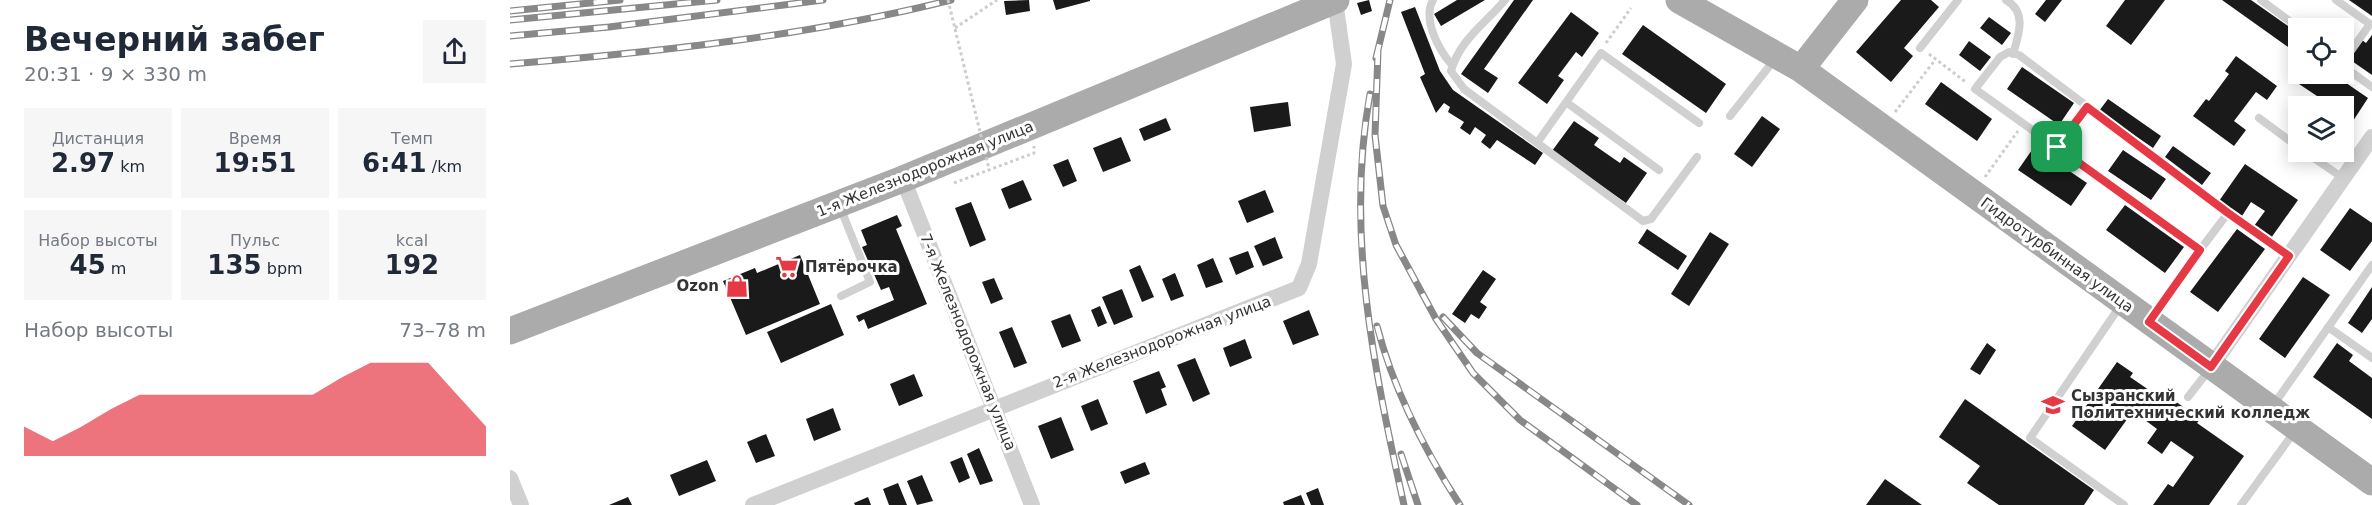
<!DOCTYPE html>
<html lang="ru">
<meta charset="utf-8">
<style>
body{margin:0;font-family:"DejaVu Sans",sans-serif;background:#f6f6f7;color:#1f2937;height:100vh;display:flex;flex-direction:column;font-size:22px;white-space:nowrap}
*{box-sizing:border-box;margin:0}
p{font-size:20px;color:#747a83}
.icon{flex:none;width:33px;height:33px;fill:none;stroke:currentColor;stroke-width:2;stroke-linecap:round;stroke-linejoin:round}
.map{position:relative;flex:1;overflow:hidden}
.details{display:flex;flex-direction:column;background:#fff;width:510px}
.details>*{flex:none}
.fabs{position:absolute;left:1778px;top:18px;display:grid;gap:12px}
.fabs a{display:grid;place-items:center;width:66px;height:66px;border-radius:0px;background:#fff;box-shadow:0 3px 15px #0003;font-size:30px}
.pin{position:absolute;display:grid;place-items:center;width:51px;height:51px;color:#fff;margin:-26px;border-radius:12px;box-shadow:0 3px 9px #0006}
.round{display:grid;place-items:center;flex:none;width:63px;height:63px;border-radius:0px;background:#f6f6f7}
.overview{display:flex;align-items:center;justify-content:space-between;height:102px;padding:0 24px}
h1{font-size:33px;font-weight:800;line-height:45px}
.metrics{display:grid;grid-template-columns:repeat(3,1fr);gap:9px;height:102px;padding:6px 24px}
.metrics div{display:grid;align-content:center;border-radius:0px;background:#f6f6f7;text-align:center}
.metrics b{font-size:26px;font-weight:800}
.metrics small{font-size:16px;font-weight:400}
.metrics p{font-size:16px}
.chart{height:168px;padding:12px 24px}
.chart p{display:flex;justify-content:space-between}
.chart svg{width:100%;height:108px;margin-top:6px;fill:#e63946;opacity:.7}
main{display:flex;flex:1;min-height:0}
.map>svg:first-child{display:block}
.building{fill:#1a1a1a}
.lines{fill:none;stroke-linecap:round;stroke-linejoin:round}
.path{stroke:#cdcdcd;stroke-width:3;stroke-dasharray:3 3;stroke-linecap:butt}
.service{stroke:#d0d0d0;stroke-width:8}
.minor{stroke:#d0d0d0;stroke-width:16}
.primary{stroke:#ababab;stroke-width:27}
.rail-casing{stroke:#888;stroke-width:7}
.rail{stroke:#fff;stroke-width:4.5;stroke-dasharray:14;stroke-linecap:butt}
.path-bridge{stroke:#cdcdcd;stroke-width:3;stroke-dasharray:3 3;stroke-linecap:butt}
.route-casing{stroke:#fff;stroke-width:12}
.route{stroke:#e63946;stroke-width:8}
.labels{text-anchor:middle;dominant-baseline:central;stroke-width:6;stroke-linejoin:round;paint-order:stroke}
.street-label{font-size:15px;fill:#333;stroke:#fff}
.poi-label{font-size:15px;font-weight:bold;fill:#333;stroke:#fff;text-anchor:start}
</style>
<main>
<section class="details">
<div class="overview"><div><h1>Вечерний забег</h1><p>20:31 · 9 × 330 m</p></div><a class="round"><svg class="icon" aria-label="share" viewBox="0 0 24 24"><path d="M12 15V3M7 8l5-5 5 5M5 13v7h14v-7"/></svg></a></div>
<div class="metrics">
<div><p>Дистанция</p><b>2.97<small> km</small></b></div>
<div><p>Время</p><b>19:51</b></div>
<div><p>Темп</p><b>6:41<small> /km</small></b></div>
</div>
<div class="metrics">
<div><p>Набор высоты</p><b>45<small> m</small></b></div>
<div><p>Пульс</p><b>135<small> bpm</small></b></div>
<div><p>kcal</p><b>192</b></div>
</div>
<div class="chart"><p><span>Набор высоты</span>73–78 m</p>
<svg viewBox="0 0 160 44" preserveAspectRatio="none"><path d="M0 44V32L10 38L20 32L30 25L40 19L50 19L60 19L70 19L80 19L90 19L100 19L110 12L120 6L130 6L140 6L150 19L160 32V44z"/></svg>
</div>
</section>
<div class="map">
<svg width="1862" height="505" viewBox="0 0 1862 505">
<rect width="100%" height="100%" fill="#fff"/>
<path class="building" d="M519,0L520,11L496,15L494,1Z
M543,0H580V1L546,10Z
M859,0L862,11L851,15L847,3Z
M947,0H975L931,26L924,14Z
M1004,0H1023L974,69L988,78L978,93L951,74Z
M1391,0H1421L1429,7L1394,48L1403,56L1381,82L1346,52Z
M1536,0H1552L1535,22L1525,14Z
M1615,0H1655L1621,45L1596,26Z
M1712,0H1741L1788,33V54Z
M1839,0H1862V16Z
M905,7L930,71L943,90L1033,153L1025,165L987,140L980,149L971,142L976,135L965,127L960,135L950,128L954,122L938,112L940,107L934,103L926,113L910,77L915,74L891,12Z
M1061,12L1089,33L1072,57L1066,52L1048,76L1054,80L1037,104L1008,83Z
M1479,17L1501,33L1492,45L1470,28Z
M1133,25L1216,84L1196,113L1112,54Z
M1862,35V75L1839,59L1852,40L1856,43Z
M1459,41L1481,57L1470,71L1449,55Z
M1726,56L1767,86L1757,100L1746,92L1724,121L1736,130L1724,146L1683,116L1696,99L1699,101L1719,74L1715,71Z
M1512,67L1564,103L1549,125L1497,89Z
M1797,74H1823L1858,98L1843,121L1833,114V106H1822L1789,84Z
M1431,82L1482,119L1467,141L1415,104Z
M1598,99L1651,136L1643,148L1589,111Z
M778,102L781,126L744,132L740,107Z
M1252,116L1270,129L1242,167L1224,154Z
M656,118L661,130L634,141L629,129Z
M1064,121L1089,138L1084,145L1110,163L1114,157L1137,173L1116,203L1042,151Z
M611,137L621,161L593,172L583,148Z
M1663,146L1701,173L1692,185L1655,157Z
M1524,147L1577,183L1561,206L1508,170Z
M1613,150L1656,179L1641,200L1598,171Z
M558,159L567,181L553,187L543,165Z
M1735,164L1788,200L1761,238L1744,226L1755,211L1741,202L1732,216L1709,201Z
M513,180L522,200L499,209L491,189Z
M755,190L764,212L737,223L728,201Z
M461,202L476,240L460,247L445,208Z
M1615,205L1674,247L1655,273L1596,230Z
M1840,208L1862,223V241L1840,271L1810,250Z
M387,215L392,226L386,229L417,304L358,329L354,319L349,322L346,316L384,300L379,287L371,290L352,247L357,245L351,230Z
M1137,229L1177,256L1168,270L1128,243Z
M1727,229L1755,249L1708,312L1680,292Z
M1200,232L1219,244L1179,306L1161,294Z
M765,237L773,258L753,266L744,246Z
M738,251L744,267L726,275L719,258Z
M290,255L310,304L236,335L213,281L245,268L247,273Z
M703,258L713,282L696,288L687,265Z
M630,265L644,297L632,302L619,270Z
M973,270L986,279L970,302L977,307L969,319L961,314L955,323L942,314Z
M665,273L674,296L661,301L652,279Z
M1793,277L1820,295L1775,358L1749,339Z
M484,278L493,299L481,304L472,282Z
M1862,287V319L1852,333L1838,323Z
M612,289L623,317L604,325L592,297Z
M321,304L334,335L271,363L257,332Z
M590,306L597,323L588,327L581,310Z
M799,310L809,335L783,345L773,321Z
M560,314L571,341L552,348L541,321Z
M502,327L517,363L504,368L489,332Z
M735,339L742,358L720,367L713,348Z
M1477,343L1486,350L1470,375L1460,369Z
M1827,343L1843,355L1839,361L1862,378V419L1803,377Z
M685,358L700,394L683,402L667,365Z
M1607,362L1623,373L1620,377L1655,401L1658,396L1690,419L1687,423L1734,456L1699,505H1643L1658,484L1663,487L1684,457L1661,441L1652,454L1637,443L1647,429L1623,411L1595,450L1562,426Z
M649,371L656,387L651,389L657,405L636,414L623,381Z
M404,374L413,396L389,406L380,384Z
M588,399L598,424L581,431L571,406Z
M1455,399L1584,490L1574,505H1489L1457,483L1470,466L1429,437Z
M323,408L331,430L304,441L296,419Z
M551,417L564,450L541,459L528,426Z
M256,434L265,456L246,463L237,442Z
M469,448L483,481L470,485L457,454Z
M452,457L460,478L449,483L440,462Z
M197,460L206,481L169,496L160,475Z
M635,462L640,474L615,484L610,472Z
M412,475L423,501L407,505L397,481Z
M1375,479L1412,505H1356Z
M388,483L397,505H379L373,489Z
M808,488L814,505H801L796,493Z
M791,495L795,505H774L773,502Z
M118,497L122,505H99Z
M358,497L361,505H345L344,503Z"/>
<g class="lines">
<path class="path" d="M445,28L487,0
M1096,43L1121,8
M1419,54L1457,83
M1385,112L1425,60
M1475,177L1508,131
M444,183L524,153V146"/>
<path class="service" d="M923,0C912,20 929,50 942,65
M995,0C975,24 950,39 941,71L954,89L1133,221L1141,219L1187,157
M1496,0C1517,12 1509,34 1503,54
M1751,0L1789,28
M1826,0L1860,24L1833,62
M1410,48L1448,0
M1833,66L1862,87
M1056,102L1149,170
M1220,116L1265,59
M1749,118L1788,147
M1027,143L1091,53L1189,123
M1547,147L1577,107
M1795,152L1833,178
M330,207L360,282L331,296
M1690,250L1718,213
M1610,306L1520,438L1614,505
M1641,319L1690,250L1465,89L1490,57L1499,52L1509,55L1729,221L1779,256
M1818,327L1862,358
M1678,397L1699,370
M1762,407L1862,265
M1731,505L1785,431"/>
<path class="minor" d="M393,179L522,505
M1701,367L1862,137
M0,478L11,505
M243,505L789,288L799,264L834,64L825,1"/>
<path class="primary" d="M1169,0L1291,69L1862,482
M1291,69L1345,0
M0,331L393,179L826,0"/>
<g class="rail-casing">
<path id="rail" d="M0,11L110,0
M0,20L207,0
M0,36L99,27L313,0
M868,51L865,135L873,206L886,245L926,319L963,373L1010,420L1127,505
M866,58L880,0
M0,64C148,52 297,36 441,0
M860,94C835,232 864,369 894,505
M933,317L967,353L1179,505
M867,326C883,388 915,451 950,505
M891,454L908,505"/>
</g>
<use href="#rail" class="rail"/>
<path class="path-bridge" d="M438,0L479,169"/>
</g>
<g class="lines">
<g class="route-casing">
<path id="route" d="M1577,107L1718,213L1779,256L1701,367L1639,322L1690,250L1547,147Z"/>
</g>
<use href="#route" class="route"/>
</g>
<defs>
<g id="supermarket-bare" transform="scale(1.8)"><path d="M-6-5.5h2.5l.6 2H6L4.5 2H-2.5L-4.4-4H-6ZM-1.5 3.2a1.3 1.3 0 1 0 .1 0ZM3 3.2a1.3 1.3 0 1 0 .1 0Z" fill="#e63946" stroke="#fff" stroke-width="2.5" paint-order="stroke"/></g>
<g id="shop-bare" transform="scale(1.8)"><path d="M-5-2.5h2.3a2.7 3.5 0 0 1 5.4 0H5L5.5 6h-11ZM-1.5-2.5h3a1.5 2.3 0 0 0-3 0Z" fill="#e63946" stroke="#fff" stroke-width="2.5" paint-order="stroke"/></g>
<g id="university-bare" transform="scale(1.8)"><path d="M0-5L7-2L0 1L-7-2ZM-4 1L0 2.5L4 1V4Q0 6-4 4Z" fill="#e63946" stroke="#fff" stroke-width="2.5" paint-order="stroke"/></g>
</defs>
<g fill-rule="evenodd">
<use href="#supermarket-bare" x="277" y="267"/>
<use href="#shop-bare" x="227" y="286"/>
<use href="#university-bare" x="1543" y="405"/>
</g>
<g class="labels">
<g class="street-label">
<text transform="translate(415 169) rotate(-22)">1-я Железнодорожная улица</text>
<text transform="translate(1547 255) rotate(36)">Гидротурбинная улица</text>
<text transform="translate(458 342) rotate(68)">7-я Железнодорожная улица</text>
<text transform="translate(652 342) rotate(-21)">2-я Железнодорожная улица</text>
</g>
<g class="poi-label">
<text x="295" y="267">Пятёрочка</text>
<text x="209" y="286" text-anchor="end">Ozon</text>
<text x="1561" y="396">Сызранский<tspan x="1561" dy="17">Политехнический колледж</tspan></text>
</g>
</g>
</svg>
<div class="fabs">
<a><svg class="icon" aria-label="locate" viewBox="0 0 24 24"><circle cx="12" cy="12" r="6"/><path d="M12 2v4M12 18v4M2 12h4M18 12h4"/></svg></a>
<a><svg class="icon" aria-label="layers" viewBox="0 0 24 24"><path d="M12 4l9 5-9 5-9-5zM3 14l9 5 9-5"/></svg></a>
</div>
<div class="pin" style="left:1547px;top:147px;background:#1e9e55"><svg class="icon" aria-label="arrive" viewBox="0 0 24 24"><path d="M6 21V4h12l-3 4 3 4H6"/></svg></div>
</div>
</main>
